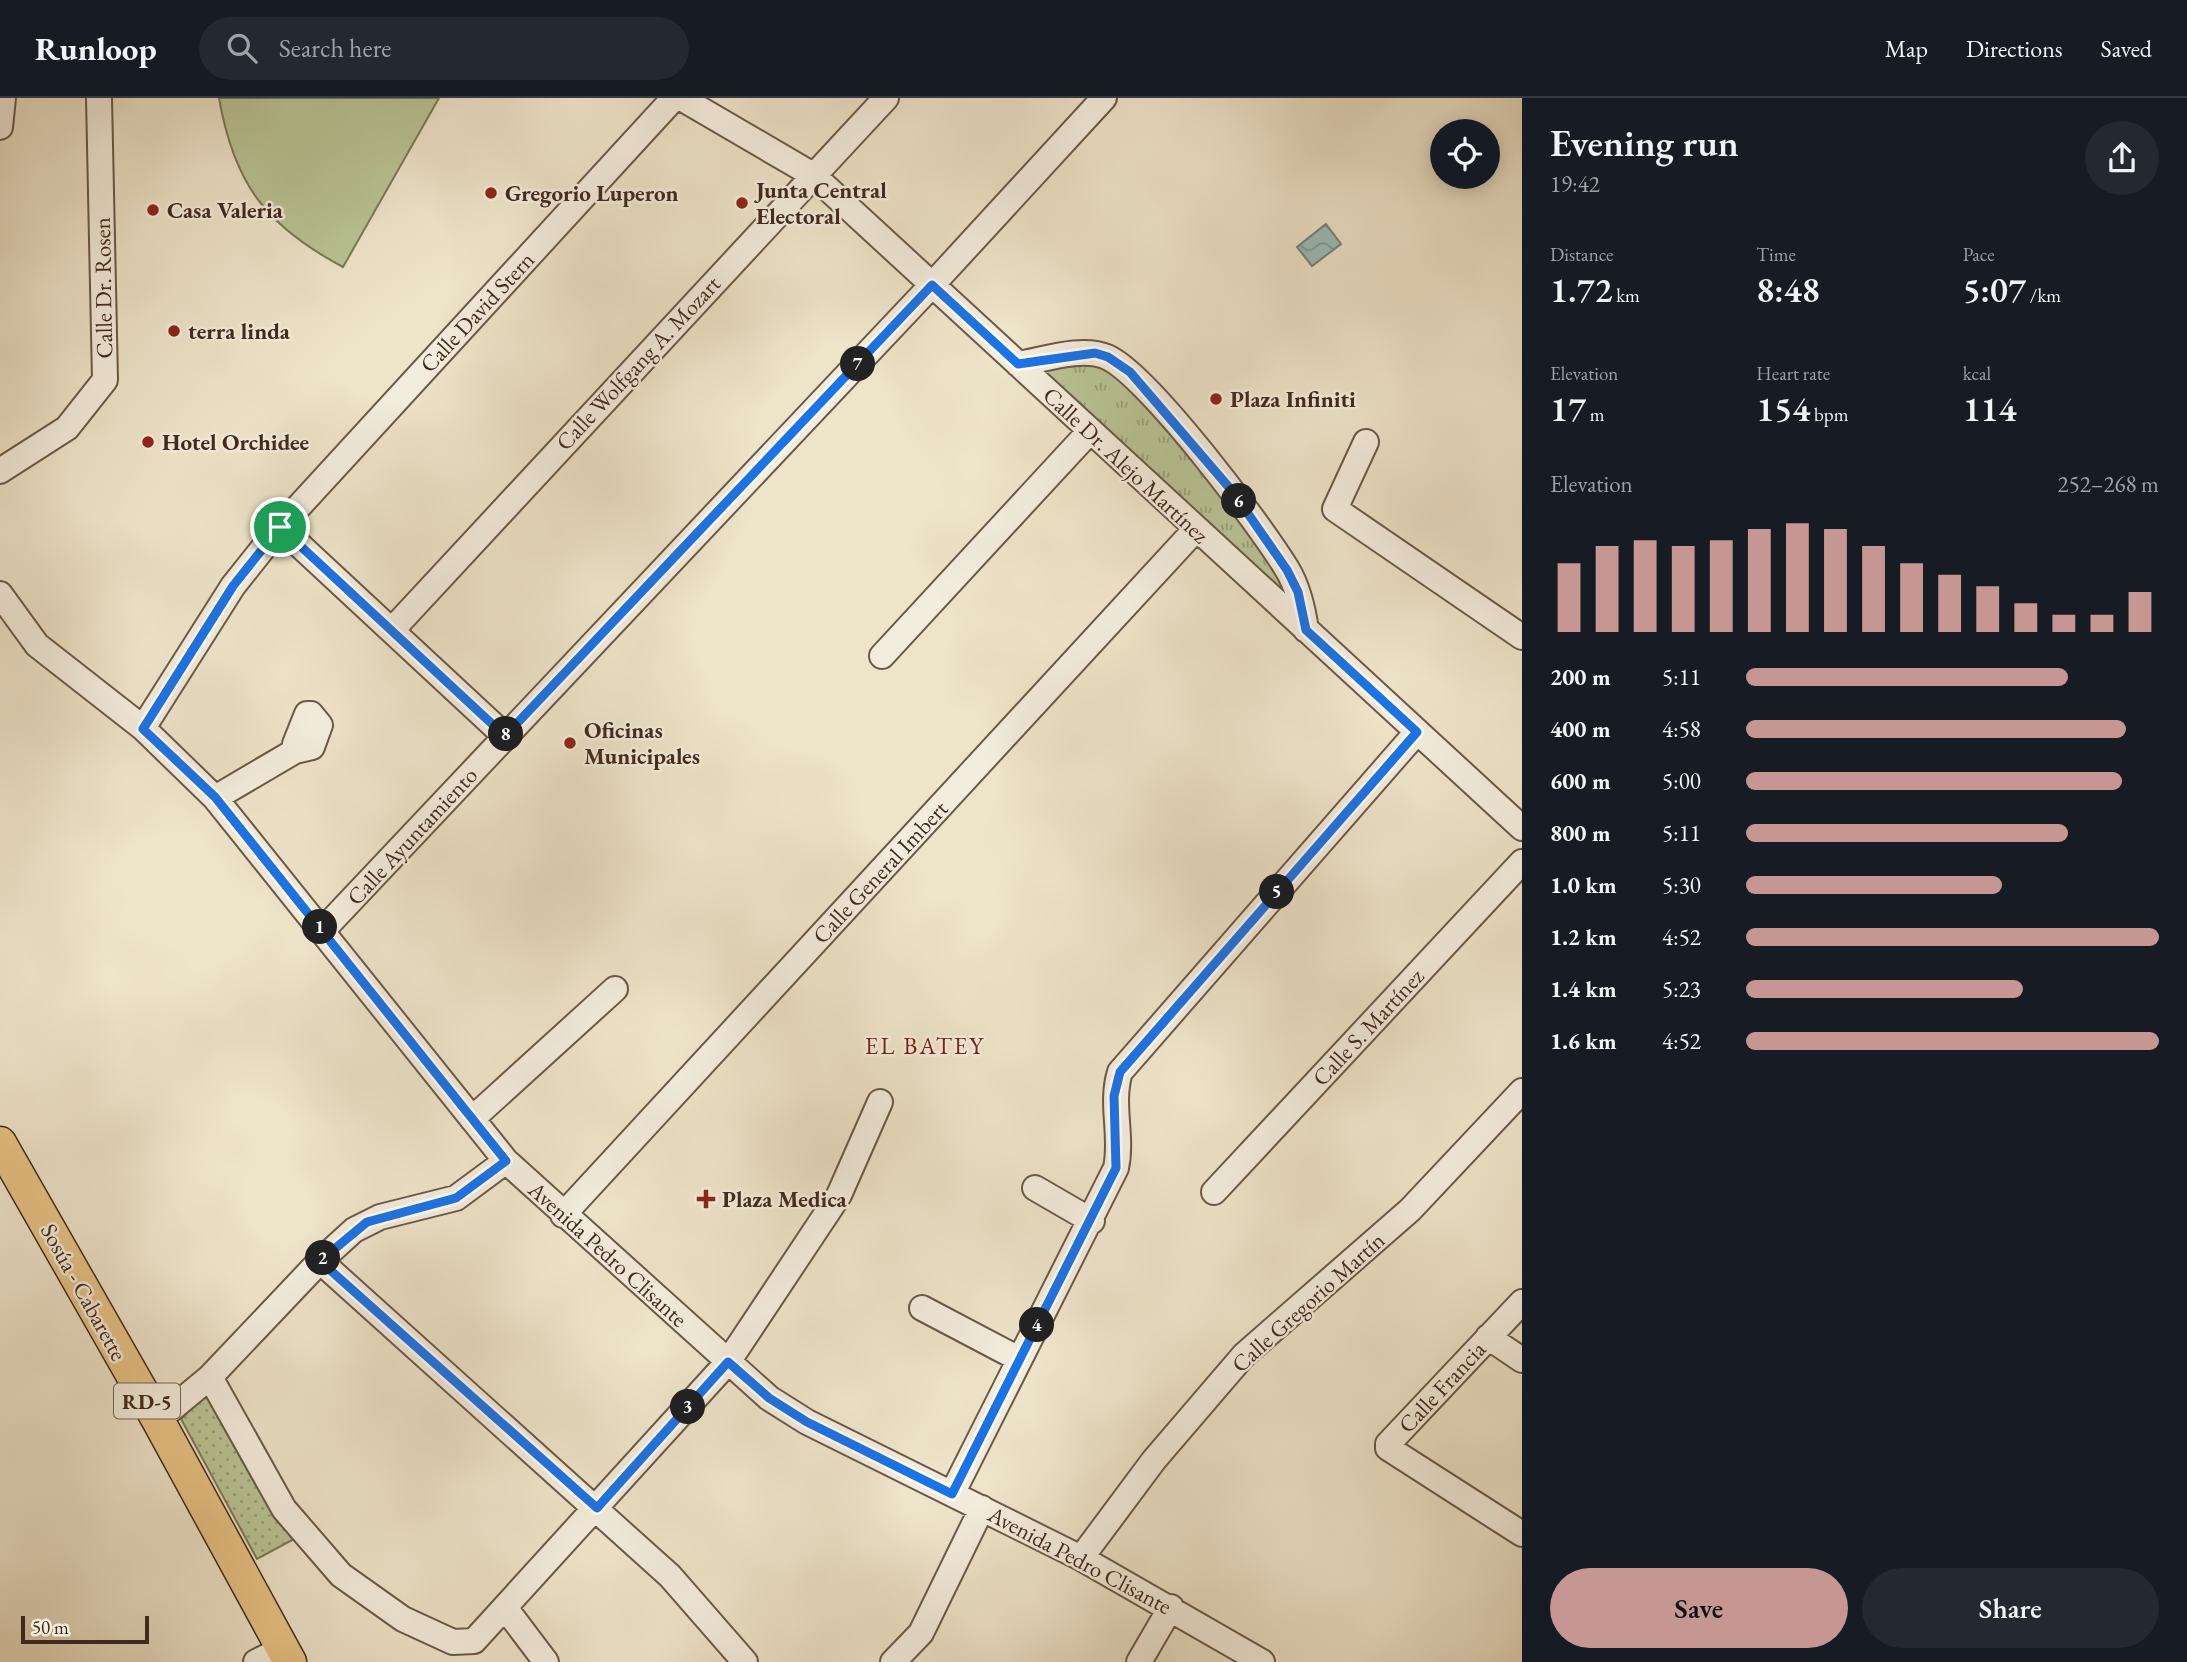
<!DOCTYPE html>
<meta charset="utf-8">
<style>
body{margin:0;font-family:"EB Garamond",serif;background:#242831;color:#f1f3f6;height:100vh;display:flex;flex-direction:column;font-size:26px;white-space:nowrap}
*{box-sizing:border-box;margin:0}
p{font-size:23px;color:#9ea1a6}
.icon{flex:none;width:38px;height:38px;fill:none;stroke:currentColor;stroke-width:2;stroke-linecap:round;stroke-linejoin:round}
.map{position:relative;flex:1;overflow:hidden}
.sheet{display:flex;flex-direction:column;background:#171b24;width:665px}
.sheet>*{flex:none}
.fabs{position:absolute;left:1430px;top:21px;display:grid;gap:14px}
.fabs a{display:grid;place-items:center;width:70px;height:70px;border-radius:50%;background:#171b24;box-shadow:0 4px 18px #0003;font-size:35px}
.scale{position:absolute;left:21px;bottom:18px;width:128px;box-sizing:border-box;padding-left:7px;border:4px solid #412a1c;border-top:0;font-size:19px;line-height:24px;white-space:nowrap;color:#412a1c;-webkit-text-stroke:5px #f4eddd;paint-order:stroke}
.pin{position:absolute;display:grid;place-items:center;width:60px;height:60px;color:#fff;margin:-30px;border:4px solid #fff;border-radius:50%;box-shadow:0 2px 7px #0007}
.km{position:absolute;width:35px;height:35px;margin:-18px;border-radius:50%;background:#222;color:#fff;font-size:19px;line-height:35px;text-align:center}
.round{display:grid;place-items:center;flex:none;width:74px;height:74px;border-radius:37px;background:#242831}
.headline{display:flex;align-items:center;justify-content:space-between;height:119px;padding:0 28px}
h1{font-size:38px;font-weight:600;line-height:52px}
.metrics{display:grid;grid-template-columns:repeat(3,1fr);gap:10px;height:119px;padding:7px 28px}
.metrics div{display:grid;align-content:center}
.metrics b{font-size:35px;font-weight:600}
.metrics small{font-size:19px;font-weight:400}
.metrics p{font-size:19px}
.chart{height:196px;padding:14px 28px}
.chart p{display:flex;justify-content:space-between}
.chart svg{width:100%;height:126px;margin-top:7px;stroke:#c59692;stroke-width:6}
.action{display:flex;gap:14px;margin-top:auto;padding:14px 28px}
.action a{flex:1;height:80px;border-radius:42px;background:#c59692;color:#111;font-size:28px;font-weight:600;line-height:80px;text-align:center}
.action a+a{background:#242831;color:#f1f3f6}
ul{padding:0 28px;list-style:none;font-size:23px}
li{display:grid;grid-template-columns:112px 84px 1fr;align-items:center;height:52px}
li i{height:18px;border-radius:9px;background:#c59692}
header{display:flex;align-items:center;gap:42px;box-sizing:border-box;height:98px;padding:0 35px;background:#171b24;border-bottom:2px solid #363941}
header strong{font-size:33px}
nav{display:flex;gap:38px;margin-inline-start:auto;font-size:24px}
.search{width:490px;height:63px;background:#242831;display:flex;align-items:center;gap:18px;box-sizing:border-box;padding:0 24px;border-radius:38px;color:#9ea1a6;font-size:26px}
main{display:flex;flex:1;min-height:0}
.map>svg:first-child{display:block}
.grass{fill:url(#grass-tufts);stroke:#7d7759;stroke-width:2}
.park{fill:url(#park-dots);stroke:#7d7759;stroke-width:2}
.garden{fill:#b9c496;stroke:#7d7759;stroke-width:2}
.water{fill:url(#water-waves);stroke:#76837b;stroke-width:2}
.lines{fill:none;stroke-linecap:round;stroke-linejoin:round}
.minor-casing{stroke:#6c5848;stroke-width:28}
.major-casing{stroke:#412a1c;stroke-width:35}
.minor{stroke:#f4eddd;stroke-width:24}
.major{stroke:#e7c285;stroke-width:32}
.route-casing{stroke:#fff;stroke-width:14}
.route{stroke:#1a73e8;stroke-width:9}
.poi-dot{fill:#8f2418;stroke:#f4eddd;stroke-width:2.5}
.labels{text-anchor:middle;dominant-baseline:central;stroke-width:5;stroke-linejoin:round;paint-order:stroke}
.shield{fill:#f4eddd;stroke:#776456;stroke-width:2}
.shield-label{font-size:21px;font-weight:bold;fill:#412a1c}
.poi-label{font-size:23px;font-weight:bold;fill:#412a1c;stroke:#f4eddd;text-anchor:start}
.street-label{font-size:23px;fill:#412a1c;stroke:#f4eddd}
.neighbourhood-label{font-size:24px;letter-spacing:2px;fill:#7a1f14;stroke:#f4eddd}
</style>
<header>
<strong>Runloop</strong>
<div class="search"><svg class="icon" aria-label="search" viewBox="0 0 24 24"><circle cx="10" cy="10" r="6"/><path d="M15 15l6 6"/></svg>Search here</div>
<nav><a>Map</a><a>Directions</a><a>Saved</a></nav>
</header>
<main>
<div class="map">
<svg width="1522" height="1564" viewBox="0 0 1522 1564">
<defs>
<pattern id="grass-tufts" width="24" height="20" patternUnits="userSpaceOnUse" patternTransform="scale(1.75)"><rect width="24" height="20" fill="#b9c496"/><path d="M3 7l-1-3M5 7V3M7 7l1-3M15 17l-1-3M17 17v-4M19 17l1-3" fill="none" stroke="#989f7a"/></pattern>
<pattern id="park-dots" width="8" height="8" patternUnits="userSpaceOnUse" patternTransform="scale(1.75)"><rect width="8" height="8" fill="#b9c496"/><path d="M2 2h.1M6 6h.1" fill="none" stroke="#989f7a" stroke-width="1.8" stroke-linecap="round"/></pattern>
<pattern id="water-waves" width="16" height="10" patternUnits="userSpaceOnUse" patternTransform="scale(1.75)"><rect width="16" height="10" fill="#9abeba"/><path d="M0 5q4-4 8 0t8 0" fill="none" stroke="#7f9b96"/></pattern>
</defs>
<rect width="100%" height="100%" fill="#eee4ca"/>
<filter id="stains"><feTurbulence type="fractalNoise" baseFrequency=".00286" numOctaves="4"/><feColorMatrix values="0 0 0 0 .2 0 0 0 0 .09 0 0 0 0 .02 0 0 0 .5 -.17"/></filter>
<radialGradient id="worn" r=".72"><stop offset=".6" stop-color="#630" stop-opacity="0"/><stop offset="1" stop-color="#630" stop-opacity=".3"/></radialGradient>
<path class="grass" d="M1076,264H1104L1127,281L1285,472L1300,515L1033,274Z"/>
<path class="park" d="M207,1295L294,1441L257,1461L181,1321Z"/>
<path class="garden" d="M219,0H439L343,169C266,128 234,86 219,0Z"/>
<path class="water" d="M1326,126L1341,146L1312,168L1297,149Z"/>
<g class="lines">
<g class="minor-casing">
<path id="minor" d="M681,0L813,77L1522,730
M0,29L3,0
M1018,266C1043,262 1082,248 1107,259C1148,277 1261,428 1287,471C1298,489 1303,511 1306,532
M1366,344L1335,411L1522,539
M0,373L67,330L105,282L99,0
M280,429L505,638
M0,496L37,547L143,630L215,700L506,1063L769,1300L807,1324L1081,1460L1262,1564
M392,532L886,0
M882,558L1090,333
M143,630L233,488L280,429L674,0
M215,700L295,653V646L307,616H311L320,627L312,649L295,653
M323,832L932,187L1104,0
M472,1021L615,891
M1035,1090L1092,1123
M1214,1094L1522,764
M563,1117L1196,431
M320,1163L670,1478L745,1564
M1522,1204L1388,1346V1350L1522,1436
M922,1210L1019,1261
M1488,1239L1522,1262
M210,1279L284,1411L341,1477L403,1521L453,1544L474,1543L728,1264L839,1097L880,1004
M158,1322L210,1279L320,1163L354,1132L380,1119L456,1100L506,1063
M952,1396L1116,1070C1123,1038 1110,1006 1120,974L1417,634
M1081,1460L1154,1362L1244,1257L1410,1112L1522,993
M506,1511L546,1564
M256,1564L282,1551
M893,1564L921,1535L982,1410
M1139,1564L1171,1509"/>
</g>
<g class="major-casing">
<path id="major" d="M0,1045L158,1322L290,1564"/>
</g>
<use href="#minor" class="minor"/>
<use href="#major" class="major"/>
</g>
<g class="lines">
<g class="route-casing">
<path id="route" d="M932,187L1018,266L1095,255L1108,259L1130,274L1233,394L1287,472L1298,494L1306,532L1417,634L1120,974L1114,998L1116,1070L952,1396L807,1324L769,1300L728,1264L597,1410L320,1163L367,1124L456,1100L506,1063L215,699L143,631L233,488L280,429L505,638Z"/>
</g>
<use href="#route" class="route"/>
</g>
<g class="poi-dot">
<circle cx="491" cy="95" r="7"/>
<circle cx="742" cy="105" r="7"/>
<circle cx="153" cy="112" r="7"/>
<circle cx="174" cy="233" r="7"/>
<circle cx="1216" cy="301" r="7"/>
<circle cx="148" cy="344" r="7"/>
<circle cx="570" cy="645" r="7"/>
<path d="M702.5 1090.5h7v7h7v7h-7v7h-7v-7h-7v-7h7z"/>
</g>
<g class="labels">
<rect class="shield" x="114" y="1285.5" width="66" height="35" rx="5"/>
<g class="shield-label">
<text x="147" y="1303">RD-5</text>
</g>
<g class="poi-label">
<text x="756" y="92">Junta Central<tspan x="756" dy="26">Electoral</tspan></text>
<text x="505" y="95">Gregorio Luperon</text>
<text x="167" y="112">Casa Valeria</text>
<text x="188" y="233">terra linda</text>
<text x="1230" y="301">Plaza Infiniti</text>
<text x="162" y="344">Hotel Orchidee</text>
<text x="584" y="632">Oficinas<tspan x="584" dy="26">Municipales</tspan></text>
<text x="722" y="1101">Plaza Medica</text>
</g>
<g class="street-label">
<text transform="translate(103 190) rotate(-91)">Calle Dr. Rosen</text>
<text transform="translate(477 214) rotate(-47)">Calle David Stern</text>
<text transform="translate(638 265) rotate(-47)">Calle Wolfgang A. Mozart</text>
<text transform="translate(1126 367) rotate(43)">Calle Dr. Alejo Martínez</text>
<text transform="translate(412 738) rotate(-47)">Calle Ayuntamiento</text>
<text transform="translate(880 774) rotate(-47)">Calle General Imbert</text>
<text transform="translate(1368 929) rotate(-47)">Calle S. Martínez</text>
<text transform="translate(608 1156) rotate(42)">Avenida Pedro Clisante</text>
<text transform="translate(84 1194) rotate(61)">Sosúa - Cabarette</text>
<text transform="translate(1308 1204) rotate(-42)">Calle Gregorio Martín</text>
<text transform="translate(1442 1289) rotate(-47)">Calle Francia</text>
<text transform="translate(1080 1462) rotate(28)">Avenida Pedro Clisante</text>
</g>
<g class="neighbourhood-label">
<text x="925" y="947">EL BATEY</text>
</g>
</g>
<rect width="100%" height="100%" filter="url(#stains)"/>
<rect width="100%" height="100%" fill="url(#worn)"/>
</svg>
<div class="fabs">
<a><svg class="icon" aria-label="locate" viewBox="0 0 24 24"><circle cx="12" cy="12" r="6"/><path d="M12 2v4M12 18v4M2 12h4M18 12h4"/></svg></a>
</div>
<div class="scale">50 m</div>
<div class="pin" style="left:280px;top:429px;background:#1e9e55"><svg class="icon" aria-label="arrive" viewBox="0 0 24 24"><path d="M6 21V4h12l-3 4 3 4H6"/></svg></div>
<b class="km" style="left:320px;top:829px">1</b>
<b class="km" style="left:323px;top:1160px">2</b>
<b class="km" style="left:688px;top:1309px">3</b>
<b class="km" style="left:1037px;top:1227px">4</b>
<b class="km" style="left:1277px;top:794px">5</b>
<b class="km" style="left:1239px;top:403px">6</b>
<b class="km" style="left:858px;top:266px">7</b>
<b class="km" style="left:506px;top:636px">8</b>
</div>
<section class="sheet">
<div class="headline"><div><h1>Evening run</h1><p>19:42</p></div><a class="round"><svg class="icon" aria-label="share" viewBox="0 0 24 24"><path d="M12 15V3M7 8l5-5 5 5M5 13v7h14v-7"/></svg></a></div>
<div class="metrics">
<div><p>Distance</p><b>1.72<small> km</small></b></div>
<div><p>Time</p><b>8:48</b></div>
<div><p>Pace</p><b>5:07<small> /km</small></b></div>
</div>
<div class="metrics">
<div><p>Elevation</p><b>17<small> m</small></b></div>
<div><p>Heart rate</p><b>154<small> bpm</small></b></div>
<div><p>kcal</p><b>114</b></div>
</div>
<div class="chart"><p><span>Elevation</span>252–268 m</p>
<svg viewBox="0 0 160 44" preserveAspectRatio="none"><path d="M5 44V20M15 44V14M25 44V12M35 44V14M45 44V12M55 44V8M65 44V6M75 44V8M85 44V14M95 44V20M105 44V24M115 44V28M125 44V34M135 44V38M145 44V38M155 44V30"/></svg>
</div>
<ul>
<li><b>200 m</b>5:11<i style="width:78%"></i></li>
<li><b>400 m</b>4:58<i style="width:92%"></i></li>
<li><b>600 m</b>5:00<i style="width:91%"></i></li>
<li><b>800 m</b>5:11<i style="width:78%"></i></li>
<li><b>1.0 km</b>5:30<i style="width:62%"></i></li>
<li><b>1.2 km</b>4:52<i style="width:100%"></i></li>
<li><b>1.4 km</b>5:23<i style="width:67%"></i></li>
<li><b>1.6 km</b>4:52<i style="width:100%"></i></li>
</ul>
<div class="action"><a>Save</a><a>Share</a></div>
</section>
</main>
